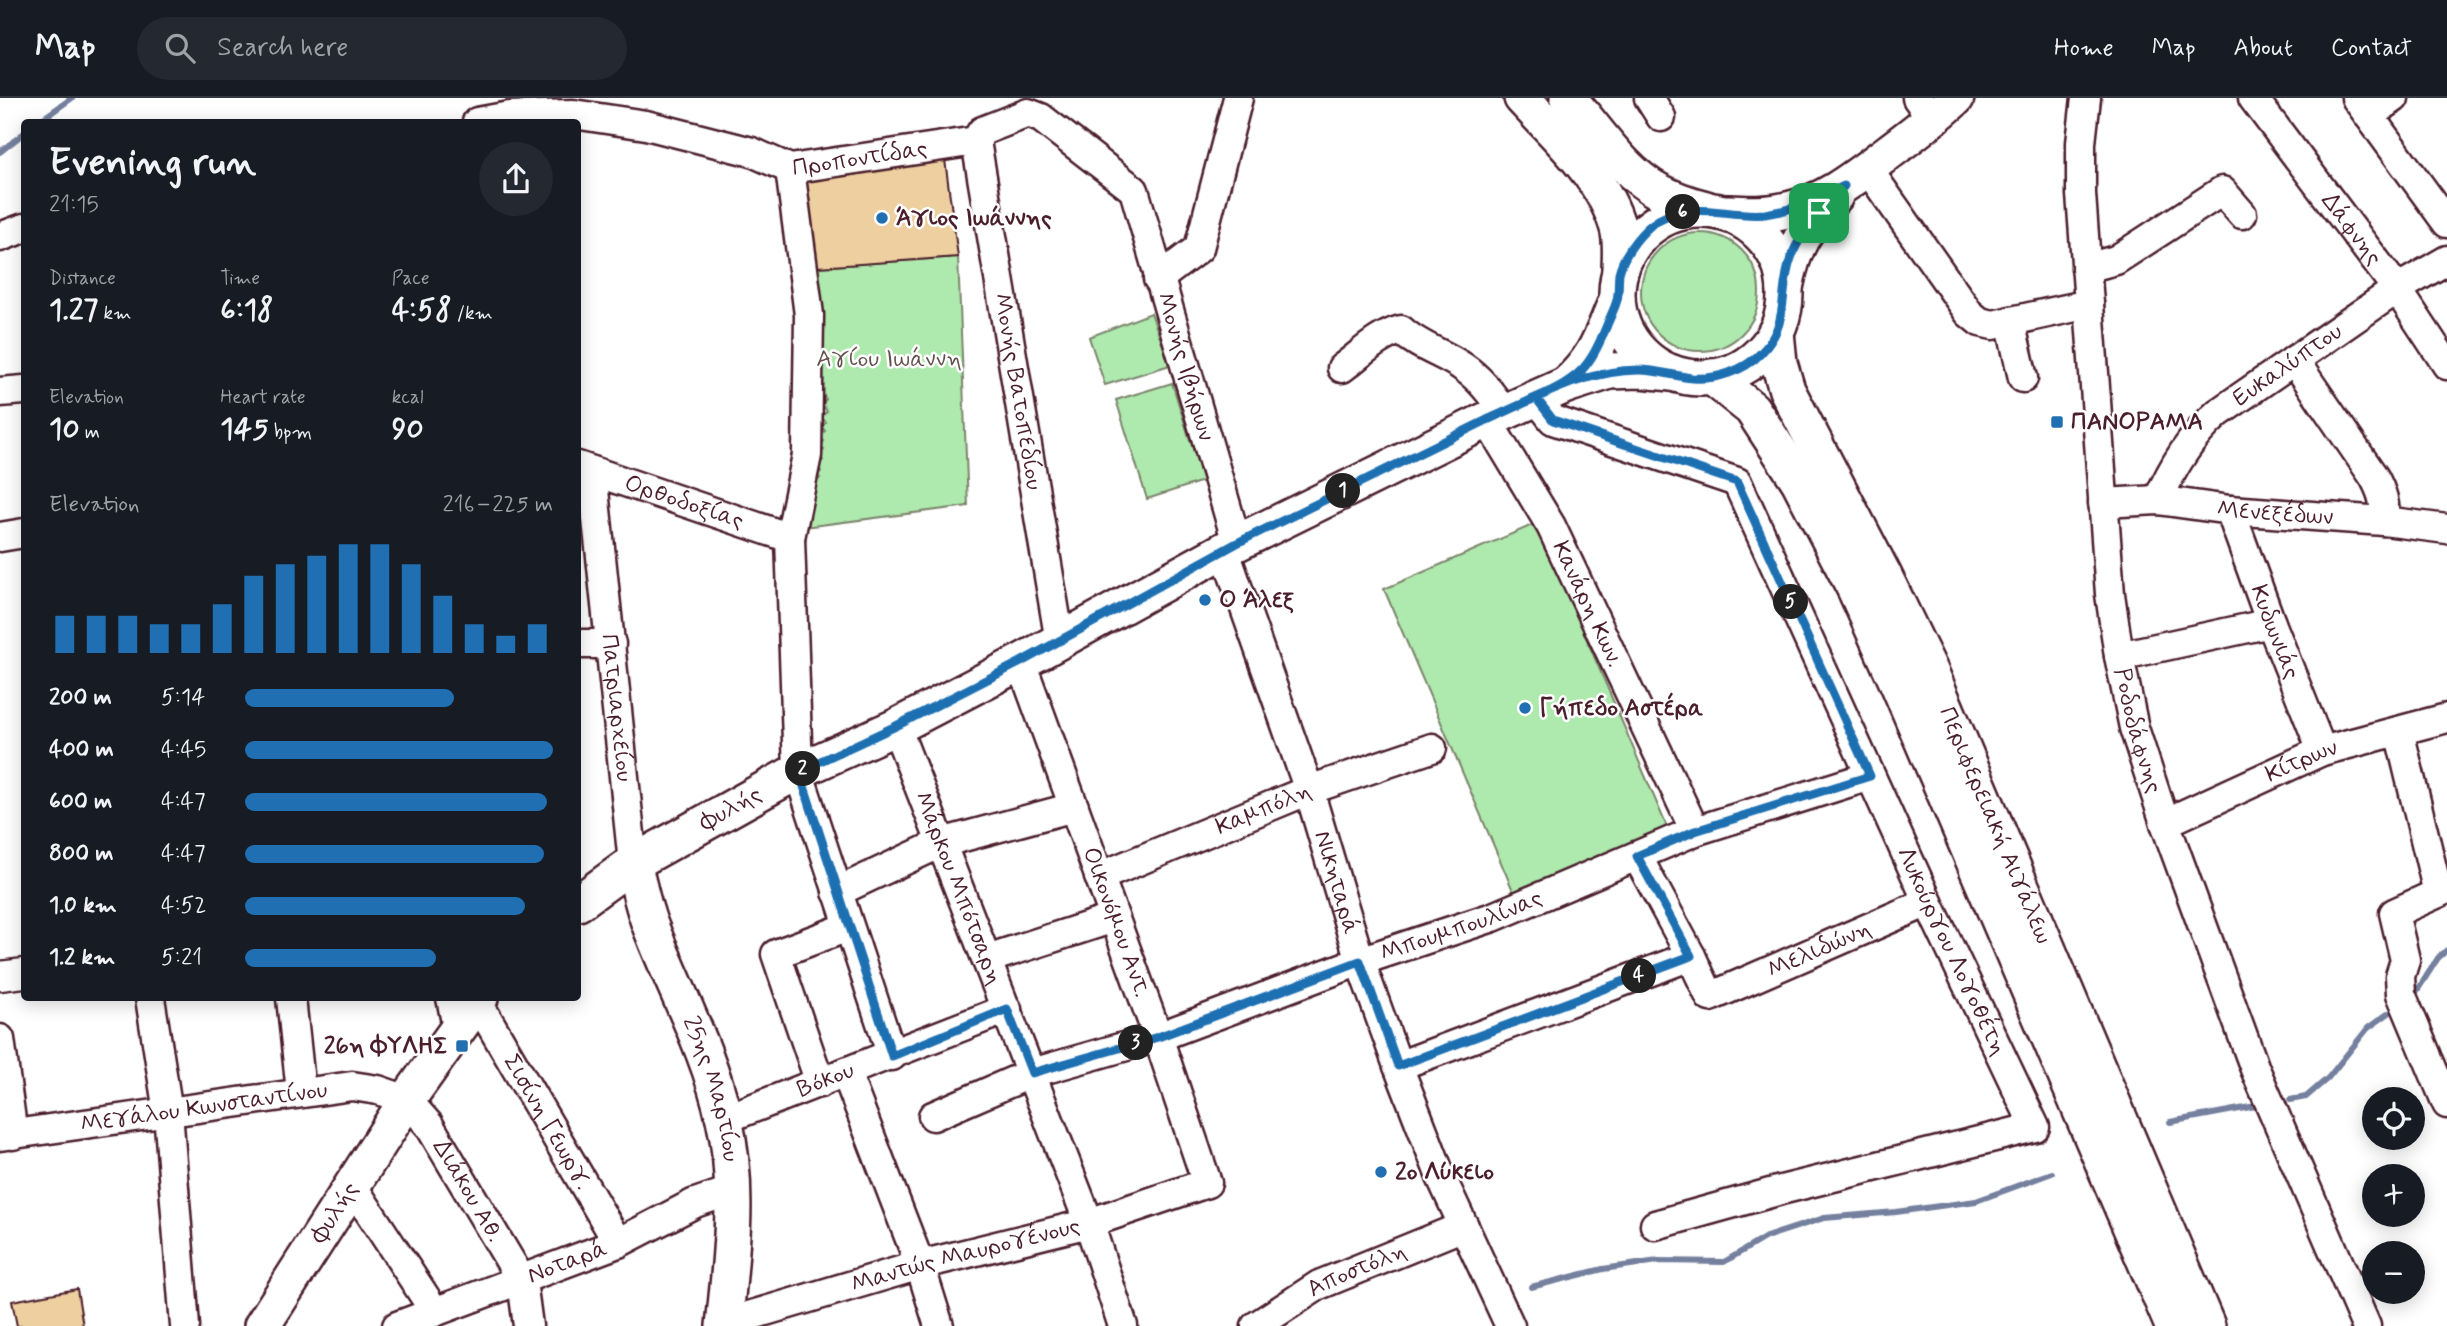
<!DOCTYPE html>
<meta charset="utf-8">
<style>
body{margin:0;font-family:Mynerve,sans-serif;background:#242831;color:#f1f3f6;height:100vh;display:flex;flex-direction:column;font-size:26px;white-space:nowrap}
*{box-sizing:border-box;margin:0}
p{font-size:23px;color:#9ea1a6}
.icon{flex:none;width:38px;height:38px;fill:none;stroke:currentColor;stroke-width:2;stroke-linecap:round;stroke-linejoin:round}
.map{position:relative;flex:1;overflow:hidden}
.side{position:absolute;left:21px;top:21px;width:560px;height:882px;display:flex;flex-direction:column;background:#171b24;border-radius:7px;box-shadow:0 4px 18px #0003}
.side>*{flex:none}
.controls{position:absolute;left:2362px;top:989px;display:grid;gap:14px}
.controls a{display:grid;place-items:center;width:63px;height:63px;border-radius:50%;background:#171b24;box-shadow:0 4px 18px #0003;font-size:35px}
.pin{position:absolute;display:grid;place-items:center;width:60px;height:60px;color:#fff;margin:-30px;border-radius:14px;box-shadow:0 4px 10px #0006}
.km{position:absolute;width:35px;height:35px;margin:-18px;border-radius:50%;background:#222;color:#fff;font-size:19px;line-height:35px;text-align:center}
.round{display:grid;place-items:center;flex:none;width:74px;height:74px;border-radius:37px;background:#242831}
.overview{display:flex;align-items:center;justify-content:space-between;height:119px;padding:0 28px}
h1{font-size:38px;font-weight:700;line-height:52px}
.stats{display:grid;grid-template-columns:repeat(3,1fr);gap:10px;height:119px;padding:7px 28px}
.stats div{display:grid;align-content:center}
.stats b{font-size:30px;font-weight:700}
.stats small{font-size:19px;font-weight:400}
.stats p{font-size:19px}
.chart{height:196px;padding:14px 28px}
.chart p{display:flex;justify-content:space-between}
.chart svg{width:100%;height:126px;margin-top:7px;stroke:#1f6fb2;stroke-width:6}
ul{padding:0 28px;list-style:none;font-size:23px}
li{display:grid;grid-template-columns:112px 84px 1fr;align-items:center;height:52px}
li i{height:18px;border-radius:9px;background:#1f6fb2}
header{display:flex;align-items:center;gap:42px;box-sizing:border-box;height:98px;padding:0 35px;background:#171b24;border-bottom:2px solid #363941}
header strong{font-size:33px}
nav{display:flex;gap:38px;margin-inline-start:auto;font-size:24px}
.search{width:490px;height:63px;background:#242831;display:flex;align-items:center;gap:18px;box-sizing:border-box;padding:0 24px;border-radius:38px;color:#9ea1a6;font-size:26px}
.map>svg:first-child{display:block}
.green{fill:#aee9ae;stroke:#7c846c;stroke-width:2}
.lines{fill:none;stroke-linecap:round;stroke-linejoin:round}
.stream{stroke:#74809f;stroke-width:6}
.building{fill:#eecfa0;stroke:#4a1f2b;stroke-width:2}
.minor-casing{stroke:#4a1f2b;stroke-width:33}
.major-casing{stroke:#4a1f2b;stroke-width:40}
.minor{stroke:#fff;stroke-width:28}
.major{stroke:#fff;stroke-width:35}
.route-casing{stroke:#fff;stroke-width:14}
.route{stroke:#1f6fb2;stroke-width:9}
.poi-dot{fill:#1f6fb2;stroke:#fff;stroke-width:2.5}
.labels{text-anchor:middle;dominant-baseline:central;stroke-width:5;stroke-linejoin:round;paint-order:stroke}
.street-label{font-size:24px;fill:#4a1f2b;stroke:#fff}
.poi-label{font-size:24px;font-weight:bold;fill:#4a1f2b;stroke:#fff;text-anchor:start}
.park-label{font-size:24px;fill:#63524c;stroke:#fff}
</style>
<header>
<strong>Map</strong>
<div class="search"><svg class="icon" aria-label="search" viewBox="0 0 24 24"><circle cx="10" cy="10" r="6"/><path d="M15 15l6 6"/></svg>Search here</div>
<nav><a>Home</a><a>Map</a><a>About</a><a>Contact</a></nav>
</header>
<div class="map">
<svg width="2447" height="1228" viewBox="0 0 2447 1228">
<rect width="100%" height="100%" fill="#fff"/>
<filter id="ink" filterUnits="userSpaceOnUse"><feTurbulence type="fractalNoise" baseFrequency=".0143" numOctaves="2"/><feDisplacementMap in="SourceGraphic" scale="14" xChannelSelector="R" yChannelSelector="G"/><feConvolveMatrix kernelMatrix="1 2 1 2 8 2 1 2 1" color-interpolation-filters="sRGB"/></filter>
<g filter="url(#ink)">
<path class="green" d="M1641 194a59 59 0 1 1 118 0a59 59 0 1 1-118 0Z
M958,159L968,408L804,429L807,396L820,380L818,378L821,373L818,369L823,362L819,358L824,352L820,349L824,343L820,338L825,333L822,329L826,324L821,319L827,313L822,307L826,301L822,296L814,303L818,169Z
M1151,215L1170,267L1105,287L1089,239Z
M1172,285L1203,383L1147,401L1116,302Z
M1537,425L1667,729L1514,795L1384,491Z"/>
<g class="lines">
<path class="stream" d="M38,24L72,0
M0,54L24,35
M2410,900L2415,896L2438,860L2447,852
M2290,1002L2306,999L2328,980L2368,930L2389,915
M2170,1024L2261,1007
M1531,1189L1603,1171L1658,1163L1724,1164L1766,1139L1824,1120L1896,1114L1976,1103L2052,1075"/>
</g>
<path class="building" d="M944,54L958,159L818,169L804,82Z
M77,1191L83,1228H17L12,1203Z"/>
<g class="lines">
<g class="minor-casing">
<g id="minor">
<path d="M1649,0L1661,19"/>
<path d="M1917,0L1933,22"/>
<path id="s1" d="M2086,0L2081,45V96L2110,496L2119,558L2134,630L2165,725L2255,971L2366,1228"/>
<path id="s2" d="M2253,0L2397,191L2447,267"/>
<path d="M2356,0L2447,125"/>
<path d="M2369,18L2394,0"/>
<path id="s3" d="M477,24L510,18L573,16L646,27L752,54L790,71L976,43L982,33L1028,15L1041,20L1134,92L1237,445"/>
<path id="s4" d="M976,43L1060,544"/>
<path d="M1867,70L1969,215L1980,224L1993,227L2089,206"/>
<path d="M790,71L809,217L807,357L790,440L798,673L892,958"/>
<path d="M0,139L24,130"/>
<path d="M2086,170L2116,162L2222,93L2242,116"/>
<path d="M1158,181L1199,150L1238,0"/>
<path d="M2010,223L2023,280"/>
<path d="M2294,262L2374,379C2382,394 2386,405 2384,423"/>
<path d="M1342,270C1361,256 1378,238 1401,232C1419,249 1443,255 1463,269C1481,281 1493,297 1504,315"/>
<path d="M0,294L24,292"/>
<path id="s5" d="M1536,300L1553,322L1737,384L1928,804L2035,1029L1781,1092L1655,1127"/>
<path id="s6" d="M1487,322L1551,428L1695,733"/>
<path id="s7" d="M578,368L790,440"/>
<path id="s8" d="M592,373L633,765"/>
<path id="s9" d="M2158,402C2173,368 2190,340 2218,315L2397,191L2447,162"/>
<path id="s10" d="M2103,405L2158,402L2230,412L2384,423L2447,431"/>
<path id="s11" d="M2230,412L2271,525L2322,653"/>
<path d="M0,439L24,435"/>
<path id="s12" d="M1224,451L1309,692L1360,863L1398,968L1441,1079L1510,1228"/>
<path d="M578,546H611"/>
<path d="M2119,558L2271,525"/>
<path id="s13" d="M896,629L1089,1125L1123,1228"/>
<path d="M2399,633L2438,795"/>
<path id="s14" d="M2165,725L2322,653L2447,620"/>
<path id="s15" d="M1637,758L1691,858L1710,899L1928,804"/>
<path id="s16" d="M1099,779L1309,692L1432,650"/>
<path d="M2447,791L2394,815L2405,862L2400,878L2401,896L2447,1006"/>
<path d="M837,794L941,745L1074,709"/>
<path d="M987,861L1114,820"/>
<path d="M0,878L24,875"/>
<path d="M150,900L168,1014L185,1228"/>
<path d="M291,900L301,994"/>
<path d="M451,900L457,929"/>
<path id="s17" d="M477,903L618,1145"/>
<path d="M0,941L13,1037"/>
<path d="M1398,968L1691,858"/>
<path d="M846,975L920,1167L939,1228"/>
<path d="M820,985L776,856L848,829"/>
<path id="s18" d="M933,1018L1032,975L1158,939L1360,863L1493,819L1695,733L1870,678"/>
<path id="s19" d="M725,1021L1007,911"/>
<path id="s20" d="M0,1038L352,988L378,992L407,1002L429,1027L522,1183L528,1228"/>
<path d="M353,1089L435,1214"/>
<path id="s21" d="M725,1225L920,1167L1089,1125L1207,1085L1158,939L1021,564"/>
<path id="s22" d="M397,1228L618,1145L695,1105L733,1092"/>
<path id="s23" d="M1256,1228L1319,1187L1464,1128"/>
</g>
</g>
<g class="major-casing">
<g id="major">
<path d="M1522,0C1556,37 1604,79 1618,130C1622,144 1620,159 1620,173"/>
<path d="M1568,0C1597,31 1622,74 1660,94C1675,102 1690,107 1706,111"/>
<circle cx="1701" cy="196" r="84"/>
<path d="M1728,115C1748,116 1767,117 1787,112C1825,104 1855,80 1885,57C1909,39 1933,21 1956,0"/>
<path d="M1785,190C1793,147 1805,130 1835,98"/>
<path id="s24" d="M1776,234L1779,265L1787,292L1883,476L1930,573L2207,1228"/>
<path d="M1712,279L1752,311L1799,383L1855,491L1899,588L2173,1228"/>
<path d="M1566,287C1597,259 1601,239 1617,202"/>
<path id="s25" d="M633,765C639,787 643,811 652,832C676,894 710,955 724,1021C740,1088 731,1160 724,1228"/>
<path id="s26" d="M578,805L633,765L798,673L896,629L1021,564L1237,445L1487,322L1566,287L1610,273L1640,272L1672,275"/>
<path id="s27" d="M262,1228L407,1002L480,900"/>
</g>
</g>
<use href="#minor" class="minor"/>
<use href="#major" class="major"/>
</g>
</g>
<g class="lines" filter="url(#ink)">
<g class="route-casing">
<path id="route" d="M1819,115C1808,129 1797,143 1791,160C1778,196 1791,224 1761,255C1744,273 1716,282 1692,280C1674,278 1657,272 1639,272C1584,272 1536,301 1487,322L1237,445L1021,564L896,628L799,673L892,958L1007,911L1032,975L1158,939L1360,863L1398,968L1691,858L1637,758L1695,733L1870,678L1737,384L1553,322L1536,300C1580,280 1589,271 1607,227C1610,219 1615,210 1617,202C1619,194 1618,184 1619,175C1623,158 1637,139 1651,127C1687,99 1725,120 1765,116C1794,112 1818,101 1844,88L1819,115"/>
</g>
<use href="#route" class="route"/>
</g>
<g class="poi-dot">
<circle cx="882" cy="120" r="7"/>
<rect x="2050" y="317" width="14" height="14" rx="3.5"/>
<circle cx="1205" cy="502" r="7"/>
<circle cx="1525" cy="610" r="7"/>
<rect x="455" y="941" width="14" height="14" rx="3.5"/>
<circle cx="1381" cy="1074" r="7"/>
</g>
<g class="labels">
<g class="street-label">
<text stroke="none"><textPath href="#s3" startOffset="392">Προποντίδας</textPath></text>
<text stroke="none"><textPath href="#s2" startOffset="164">Δάφνης</textPath></text>
<text stroke="none"><textPath href="#s9" startOffset="191">Ευκαλύπτου</textPath></text>
<text stroke="none"><textPath href="#s3" startOffset="886">Μονής Ιβήρων</textPath></text>
<text stroke="none"><textPath href="#s4" startOffset="254">Μονής Βατοπεδίου</textPath></text>
<text stroke="none"><textPath href="#s7" startOffset="112">Ορθοδοξίας</textPath></text>
<text stroke="none"><textPath href="#s10" startOffset="173">Μενεξέδων</textPath></text>
<text stroke="none"><textPath href="#s6" startOffset="210">Κανάρη Κων.</textPath></text>
<text stroke="none"><textPath href="#s11" startOffset="130">Κυδωνιάς</textPath></text>
<text stroke="none"><textPath href="#s8" startOffset="238">Πατριαρχείου</textPath></text>
<text stroke="none"><textPath href="#s1" startOffset="637">Ροδοδάφνης</textPath></text>
<text stroke="none"><textPath href="#s14" startOffset="150">Κίτρων</textPath></text>
<text stroke="none"><textPath href="#s26" startOffset="180">Φυλής</textPath></text>
<text stroke="none"><textPath href="#s16" startOffset="178">Καμπόλη</textPath></text>
<text stroke="none"><textPath href="#s24" startOffset="542">Περιφερειακή Αιγάλεω</textPath></text>
<text stroke="none"><textPath href="#s12" startOffset="352">Νικηταρά</textPath></text>
<text stroke="none"><textPath href="#s13" startOffset="173">Μάρκου Μπότσαρη</textPath></text>
<text transform="translate(1116 824) rotate(70)">Οικονόμου Αντ.</text>
<text stroke="none"><textPath href="#s18" startOffset="562">Μπουμπουλίνας</textPath></text>
<text stroke="none"><textPath href="#s15" startOffset="278">Μελιδώνη</textPath></text>
<text stroke="none"><textPath href="#s5" startOffset="738">Λυκούργου Λογοθέτη</textPath></text>
<text stroke="none"><textPath href="#s19" startOffset="108">Βόκου</textPath></text>
<text stroke="none"><textPath href="#s25" startOffset="240">25ης Μαρτίου</textPath></text>
<text stroke="none"><textPath href="#s20" startOffset="206">Μεγάλου Κωνσταντίνου</textPath></text>
<text stroke="none"><textPath href="#s17" startOffset="140">Σισίνη Γεωργ.</textPath></text>
<text stroke="none"><textPath href="#s20" startOffset="522">Διάκου Αθ.</textPath></text>
<text stroke="none"><textPath href="#s27" startOffset="135">Φυλής</textPath></text>
<text stroke="none"><textPath href="#s21" startOffset="250">Μαντώς Μαυρογένους</textPath></text>
<text stroke="none"><textPath href="#s22" startOffset="182">Νοταρά</textPath></text>
<text stroke="none"><textPath href="#s23" startOffset="116">Αποστόλη</textPath></text>
</g>
<g class="poi-label">
<text x="896" y="120">Άγιος Ιωάννης</text>
<text x="2071" y="324">ΠΑΝΟΡΑΜΑ</text>
<text x="1219" y="502">Ο Άλεξ</text>
<text x="1539" y="610">Γήπεδο Αστέρα</text>
<text x="448" y="948" text-anchor="end">26η ΦΥΛΗΣ</text>
<text x="1395" y="1074">2ο Λύκειο</text>
</g>
<g class="park-label">
<text x="889" y="261">Αγίου Ιωάννη</text>
</g>
</g>
</svg>
<div class="controls">
<a><svg class="icon" aria-label="locate" viewBox="0 0 24 24"><circle cx="12" cy="12" r="6"/><path d="M12 2v4M12 18v4M2 12h4M18 12h4"/></svg></a>
<a>+</a>
<a>−</a>
</div>
<div class="pin" style="left:1819px;top:115px;background:#1e9e55"><svg class="icon" aria-label="arrive" viewBox="0 0 24 24"><path d="M6 21V4h12l-3 4 3 4H6"/></svg></div>
<b class="km" style="left:1343px;top:393px">1</b>
<b class="km" style="left:803px;top:671px">2</b>
<b class="km" style="left:1136px;top:945px">3</b>
<b class="km" style="left:1639px;top:878px">4</b>
<b class="km" style="left:1791px;top:504px">5</b>
<b class="km" style="left:1683px;top:114px">6</b>
<section class="side">
<div class="overview"><div><h1>Evening run</h1><p>21:15</p></div><a class="round"><svg class="icon" aria-label="share" viewBox="0 0 24 24"><path d="M12 15V3M7 8l5-5 5 5M5 13v7h14v-7"/></svg></a></div>
<div class="stats">
<div><p>Distance</p><b>1.27<small> km</small></b></div>
<div><p>Time</p><b>6:18</b></div>
<div><p>Pace</p><b>4:58<small> /km</small></b></div>
</div>
<div class="stats">
<div><p>Elevation</p><b>10<small> m</small></b></div>
<div><p>Heart rate</p><b>145<small> bpm</small></b></div>
<div><p>kcal</p><b>90</b></div>
</div>
<div class="chart"><p><span>Elevation</span>216–225 m</p>
<svg viewBox="0 0 160 44" preserveAspectRatio="none"><path d="M5 44V31M15 44V31M25 44V31M35 44V34M45 44V34M55 44V27M65 44V17M75 44V13M85 44V10M95 44V6M105 44V6M115 44V13M125 44V24M135 44V34M145 44V38M155 44V34"/></svg>
</div>
<ul>
<li><b>200 m</b>5:14<i style="width:68%"></i></li>
<li><b>400 m</b>4:45<i style="width:100%"></i></li>
<li><b>600 m</b>4:47<i style="width:98%"></i></li>
<li><b>800 m</b>4:47<i style="width:97%"></i></li>
<li><b>1.0 km</b>4:52<i style="width:91%"></i></li>
<li><b>1.2 km</b>5:21<i style="width:62%"></i></li>
</ul>
</section>
</div>
